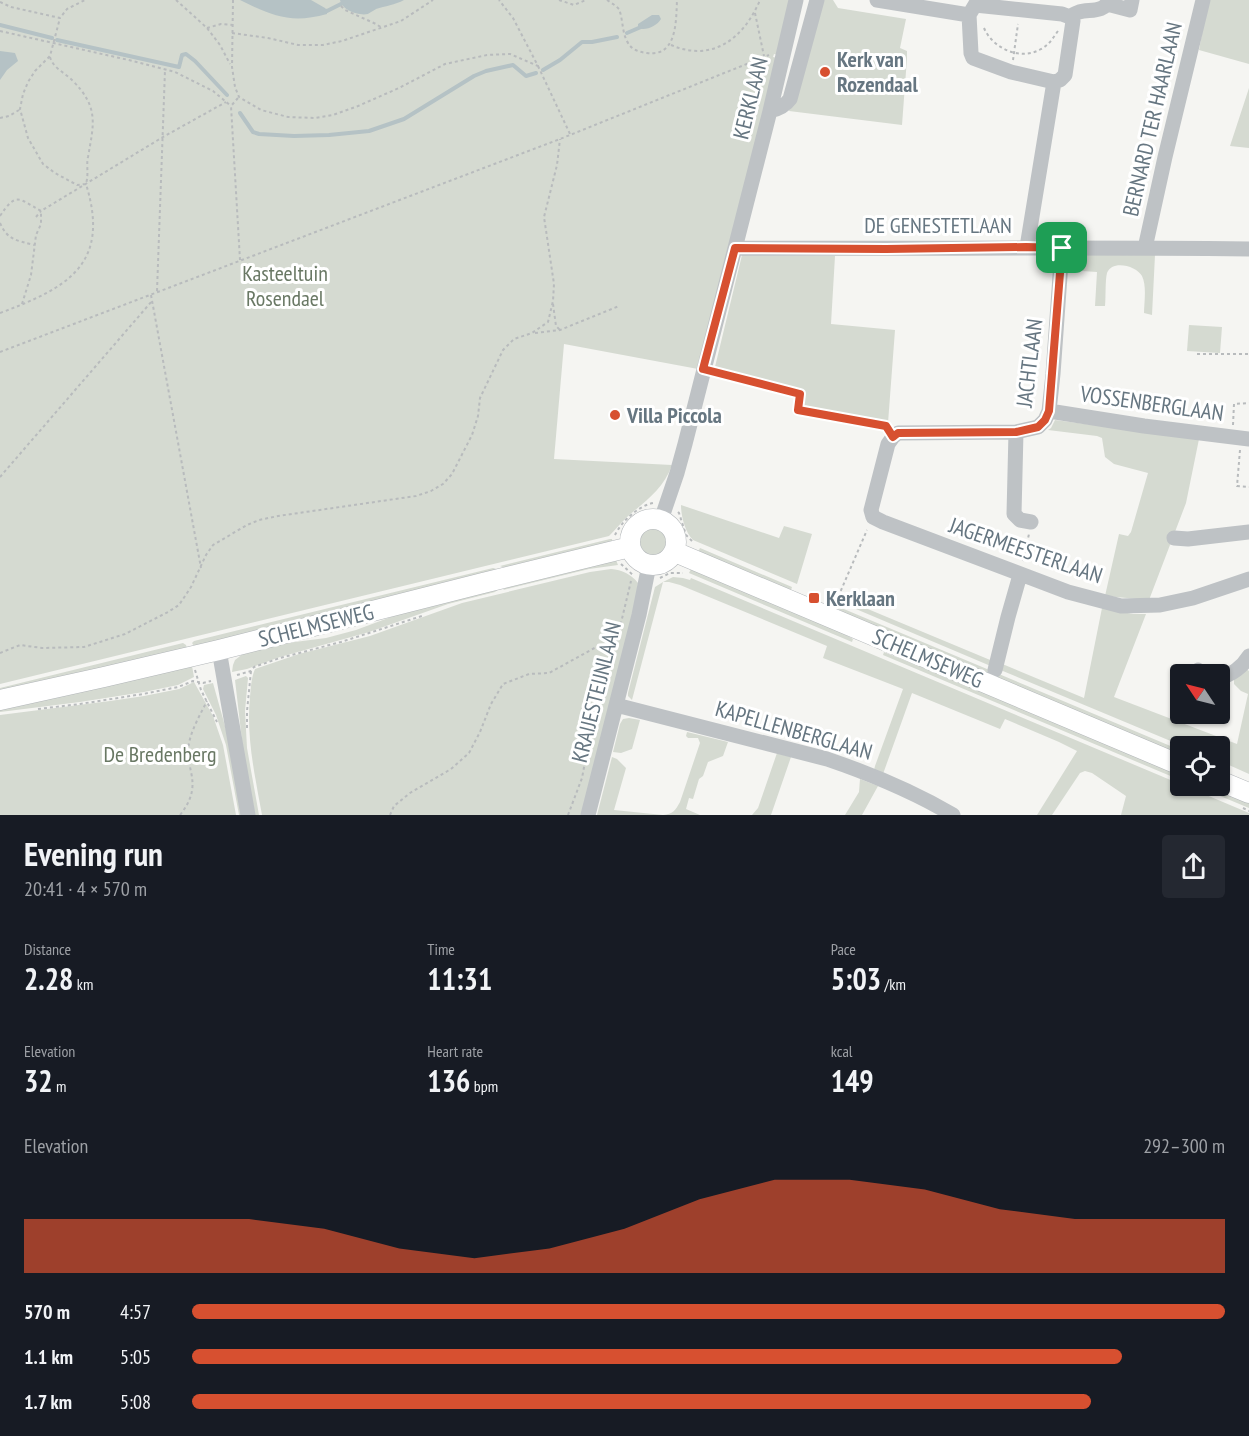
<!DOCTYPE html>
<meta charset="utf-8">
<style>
body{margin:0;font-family:"PT Sans Narrow",sans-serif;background:#242831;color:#f1f3f6;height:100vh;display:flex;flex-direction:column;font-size:22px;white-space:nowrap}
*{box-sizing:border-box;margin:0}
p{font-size:20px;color:#9ea1a6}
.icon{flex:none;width:33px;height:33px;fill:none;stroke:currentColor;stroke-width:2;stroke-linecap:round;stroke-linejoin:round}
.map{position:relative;height:815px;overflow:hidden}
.panel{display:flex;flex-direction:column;background:#171b24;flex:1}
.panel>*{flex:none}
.needle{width:39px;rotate:305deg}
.tools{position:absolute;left:1170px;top:664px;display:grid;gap:12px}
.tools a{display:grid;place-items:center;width:60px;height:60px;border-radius:6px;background:#171b24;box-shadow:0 2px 4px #0004;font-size:30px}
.pin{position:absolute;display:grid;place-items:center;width:51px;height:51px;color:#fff;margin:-26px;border-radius:12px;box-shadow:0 3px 9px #0006}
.round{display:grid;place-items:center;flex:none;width:63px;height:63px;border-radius:6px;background:#242831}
.summary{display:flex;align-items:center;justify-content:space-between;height:102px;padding:0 24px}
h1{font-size:33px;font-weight:800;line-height:45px}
.stats{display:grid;grid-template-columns:repeat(3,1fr);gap:9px;height:102px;padding:6px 24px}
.stats div{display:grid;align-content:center}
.stats b{font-size:30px;font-weight:800}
.stats small{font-size:16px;font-weight:400}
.stats p{font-size:16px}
.chart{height:168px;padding:12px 24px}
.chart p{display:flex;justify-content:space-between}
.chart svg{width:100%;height:108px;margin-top:6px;fill:#d75030;opacity:.7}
ul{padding:0 24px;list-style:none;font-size:20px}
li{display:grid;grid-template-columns:96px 72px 1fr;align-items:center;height:45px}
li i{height:15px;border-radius:8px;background:#d75030}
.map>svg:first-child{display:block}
.green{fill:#d5dad1}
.water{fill:#b5c2c5}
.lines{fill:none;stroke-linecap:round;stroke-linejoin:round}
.stream{stroke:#b5c2c5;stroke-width:4}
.major-casing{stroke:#b2b6b9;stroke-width:21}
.path{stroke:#b8bbbd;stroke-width:2;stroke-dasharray:3 3;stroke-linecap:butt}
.minor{stroke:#bec2c5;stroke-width:15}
.major{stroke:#fff;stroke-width:20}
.route-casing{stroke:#fff;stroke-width:12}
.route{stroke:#d75030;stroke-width:8}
.poi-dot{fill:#d75030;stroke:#fff;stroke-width:2}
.labels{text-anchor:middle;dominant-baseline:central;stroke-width:6;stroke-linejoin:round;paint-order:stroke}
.poi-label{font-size:22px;font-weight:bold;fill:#667681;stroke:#fff;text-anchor:start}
.street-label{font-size:22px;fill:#667681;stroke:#fff}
.park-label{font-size:22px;fill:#697864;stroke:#fff}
</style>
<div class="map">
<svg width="1249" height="815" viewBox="0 0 1249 815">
<rect width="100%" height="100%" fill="#f5f5f2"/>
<path class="green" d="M0,0H790L778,55L774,54L773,57L777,58L698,369L564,344L554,459L672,465C663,490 645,501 626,518C620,524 615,530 609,536L0,684Z
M821,0H833L838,8L906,19L900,48L907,51V58L902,125L789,111L806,48Z
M1208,0H1249V64L1199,50Z
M1249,88V148L1230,146Z
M742,255L835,256L831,324L895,330L888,423L798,407L797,410L801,392L714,371Z
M1069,255H1155L1152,315L1144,313C1144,303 1147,286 1142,276C1137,266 1112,259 1107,273C1105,281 1106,297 1105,306H1095L1097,272L1067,270Z
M1189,325L1222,327L1220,353L1187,351Z
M1055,420L1199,439L1186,503L1149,600L1105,596L1119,534L1128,536L1131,532L1148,473L1114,464L1105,457L1102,438L1097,436L1048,430L1051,428Z
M681,505L779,538L784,526L812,534L797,584L693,540C685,532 681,516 681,505Z
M640 542a13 13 0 1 1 26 0a13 13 0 1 1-26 0Z
M610,539H612V541L510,570L500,566Z
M700,548L792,587L790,593L698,552Z
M616,560L618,565L589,569L503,590L511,582Z
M493,568L504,571L194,646L192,643L194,641Z
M611,569C622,570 631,574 638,583L635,607L583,815H262C255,776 246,737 250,697C251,688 251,678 255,669L299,654L370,636L462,603L590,572Z
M691,569L826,623L853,639L852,642L689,573Z
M673,577L683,578L690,580L691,578L1180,784V786H1185L1249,813V815H1121L1126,796L1092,773L1085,771L1080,773L1052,815H1037L1077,751L1059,742L1005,719L1000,729L912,693L883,774L874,770L875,766L903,689L823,658L827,646L680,585L669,582H663L632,700L628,696V693L655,587L663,582Z
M503,585L495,592L448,604L369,632L280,657L247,669L232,672L233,665L235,660L244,653L287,643L326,638L356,630L399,614Z
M839,597L995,662L993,667L837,601Z
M839,607L1180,750V758L863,624L838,609Z
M1102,608L1133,614H1146L1114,697L1237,744L1248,694L1241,691L1234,684V677L1243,666L1249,671V774L1220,761V747H1185L998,669L1000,663L1084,698Z
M183,643L186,645L187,648L0,694V688Z
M884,652L1180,771V780L883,655Z
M192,666L194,677L178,685L144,692L80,702L0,712V707Z
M246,676L248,678L245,711L247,748L259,815H255L243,749L235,680Z
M194,682L213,716L223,745L236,815H0V715L110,701L144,696L179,689Z
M213,683L230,744L243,815H239L226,745L216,715L203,689L204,685Z
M629,718L640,720L632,749L621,753L613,752L620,724L623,719Z
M687,732L728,742L723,756L708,762L703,776L699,779L693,799L689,798L686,809L700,815H597L612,757L617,759L626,768L614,810L663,815C673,814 675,811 680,802L700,743L698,738H688L686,736Z
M777,753L791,757L771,815H752L758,808Z
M860,779L878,786L862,815H845L859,792Z
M1196,786H1216L1249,800V808Z"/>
<path class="water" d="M240,0H311L325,8L327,13V14C291,24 272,16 240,0Z
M340,0H404C395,5 385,6 376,9C375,10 369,13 368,14C358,16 342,10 340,0Z
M652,15H659L661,19C657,26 646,31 638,28V24Z
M0,51L15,53L18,61L7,70L0,80Z"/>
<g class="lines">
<path class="stream" d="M322,10L327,11L349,0
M0,25L52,38
M627,33L641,27
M57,40L179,67L182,55L186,54L195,61L227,95
M543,70L560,60L582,42H592L617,37
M240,113L253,132L259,134L294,136L329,135L369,131L404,119L474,76L486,71L513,65L526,76L536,73"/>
<g class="major-casing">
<path id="major" d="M630 542a23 23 0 1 1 46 0a23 23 0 1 1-46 0Z
M675,552L1180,765
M0,700L104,677L219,650L483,583L630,547
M1220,781L1249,793"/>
</g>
<path class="path" d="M176,0L207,28L220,45L230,64
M233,0L232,67L235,87L239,97L261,110L288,117L315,118L333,115L358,106L399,88L445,64L487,55L510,54L538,66L513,18L499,0
M559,0L574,5L586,0
M607,0L616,6L619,9C623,19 622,32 627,41C631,50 639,52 647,53C677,57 676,22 677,0
M0,2L11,7L60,18L67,9L85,0
M341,6L345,10L376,24L382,28
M755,13L764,56
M207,28L221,24L233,25
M984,28C993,49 1021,61 1041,49C1049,45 1053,38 1058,31
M0,31L133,61L175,72L213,91L231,106
M232,33L268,38L298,45H323L342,41L401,21L433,0
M671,45C713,63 744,38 760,0
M50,57C53,68 65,73 72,80C99,107 94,123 88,157C86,166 89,173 86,184
M1013,60L1018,24
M538,66L570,134
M238,98L231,106L240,260
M0,118L9,116L19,110
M0,216C16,192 18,198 41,211L163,137L226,102
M36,217L41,211
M0,223C8,241 17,240 34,245
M157,291L165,70
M151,295L201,568
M22,304L31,275L36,235L41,224V211
M553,304L556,326L560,330
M0,313C67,288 111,265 86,184L77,185L55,173L43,164L28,138L20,109L23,94L28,82L35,71L50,56L60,18
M535,333L560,330L619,306
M0,352L560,139L769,55
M1197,354H1249
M717,373L800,394L798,410L884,426
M1233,425L1234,404L1249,403
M1240,450L1237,486L1249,487
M0,477L152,301
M678,512L679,513L686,535L694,543
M615,535C621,522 638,506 653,503
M1023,561L1029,534
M621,564L634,576
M660,578L670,573H683
M836,602L867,530
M0,653L20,645L42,648L84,647L125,634L168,612L179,605L191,587L206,555L213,545L247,525L259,520L278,516L416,496L431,491L443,484L452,474L472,435L478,416L480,398L503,350L514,339L532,333L548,322L553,301L554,284L544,217L557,165L560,139
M195,670L201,690L217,722
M237,675L251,671L254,667L280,658L341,642L422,616
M38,709L80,704L143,694L178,687L193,681L203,683L211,681
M247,728V711L251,671
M1190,786L1213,795
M1243,808L1249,811
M180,815C191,801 195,789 191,772C190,766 188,759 188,753C188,735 199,717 207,701
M390,815L394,806L410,793L451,769L469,753L480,732L491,704L503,684L529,674L549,673L600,645L619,648
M568,815L582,778L588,746L615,648L631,581"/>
<path class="minor" d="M877,0L969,15
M1107,4L1130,10L1132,0
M975,5L1062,14L1070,17L1073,21L1065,75L1060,80L1054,82L1011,72L973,58L971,53L969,15Z
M1070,17C1072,15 1076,13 1079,12C1090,9 1104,13 1109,0
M770,111C779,109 785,106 790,99L817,0
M1027,247L1054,82
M735,248C906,249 1078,247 1249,249
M1062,248L1053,374L1049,411L1045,420L1038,427L1016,432L898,433L893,437L888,444L871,510L873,517L883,522L1068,592L1121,606L1160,605L1193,598L1249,579
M1145,248L1165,157L1203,0
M1049,411L1144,426L1249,439
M1016,432L1014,514L1020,520L1031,522
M661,520L677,473L685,444L770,111L796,0
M1174,538L1188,539L1249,532
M219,650L248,815
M995,670L1008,617L1020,575
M1198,670L1206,675
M1220,677C1231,676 1243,666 1249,656
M616,705L827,759C871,774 914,792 953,815
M588,815L639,615L649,565"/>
<use href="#major" class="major"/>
</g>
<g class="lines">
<g class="route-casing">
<path id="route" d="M1026,247L1062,248L1049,411L1045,420L1038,427L1016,432L898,433L893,437L886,426L798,410L800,394L703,369L735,248L886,249Z"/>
</g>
<use href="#route" class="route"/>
</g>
<g class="poi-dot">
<circle cx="825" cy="72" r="6"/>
<circle cx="615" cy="415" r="6"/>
<rect x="808" y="592" width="12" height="12" rx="3"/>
</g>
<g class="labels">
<g class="poi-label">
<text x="837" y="59">Kerk van<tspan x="837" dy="25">Rozendaal</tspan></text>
<text x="627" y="415">Villa Piccola</text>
<text x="826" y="598">Kerklaan</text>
</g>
<g class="street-label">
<text transform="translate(750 98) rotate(-76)">KERKLAAN</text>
<text transform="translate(1152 119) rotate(-77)">BERNARD TER HAARLAAN</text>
<text x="938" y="225">DE GENESTETLAAN</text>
<text transform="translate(1029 363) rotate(-83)">JACHTLAAN</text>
<text transform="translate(1152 403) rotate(8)">VOSSENBERGLAAN</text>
<text transform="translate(1026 550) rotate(19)">JAGERMEESTERLAAN</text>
<text transform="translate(316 625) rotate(-14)">SCHELMSEWEG</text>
<text transform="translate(928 658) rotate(23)">SCHELMSEWEG</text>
<text transform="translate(596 692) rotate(-76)">KRAIJESTEIJNLAAN</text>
<text transform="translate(794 730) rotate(16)">KAPELLENBERGLAAN</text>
</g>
<g class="park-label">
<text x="285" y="273">Kasteeltuin<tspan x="285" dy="25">Rosendael</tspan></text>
<text x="160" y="754">De Bredenberg</text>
</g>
</g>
</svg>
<div class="tools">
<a><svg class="needle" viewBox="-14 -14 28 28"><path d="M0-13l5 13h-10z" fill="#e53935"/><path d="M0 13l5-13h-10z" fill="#9ea1a6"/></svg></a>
<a><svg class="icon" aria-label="locate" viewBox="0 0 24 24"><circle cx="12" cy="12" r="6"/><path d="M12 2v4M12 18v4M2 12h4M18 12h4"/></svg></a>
</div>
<div class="pin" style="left:1062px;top:248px;background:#1e9e55"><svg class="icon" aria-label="arrive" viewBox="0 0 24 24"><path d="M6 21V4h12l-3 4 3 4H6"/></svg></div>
</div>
<section class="panel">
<div class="summary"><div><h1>Evening run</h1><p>20:41 · 4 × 570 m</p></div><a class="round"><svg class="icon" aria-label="share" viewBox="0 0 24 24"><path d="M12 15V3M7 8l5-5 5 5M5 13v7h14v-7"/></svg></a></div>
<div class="stats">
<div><p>Distance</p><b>2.28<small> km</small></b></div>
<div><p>Time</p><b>11:31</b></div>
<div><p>Pace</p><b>5:03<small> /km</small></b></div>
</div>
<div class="stats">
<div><p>Elevation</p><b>32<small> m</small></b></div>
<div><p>Heart rate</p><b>136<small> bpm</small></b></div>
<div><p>kcal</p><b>149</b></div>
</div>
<div class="chart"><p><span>Elevation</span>292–300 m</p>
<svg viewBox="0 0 160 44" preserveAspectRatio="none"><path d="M0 44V22L10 22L20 22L30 22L40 26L50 34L60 38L70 34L80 26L90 14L100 6L110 6L120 10L130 18L140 22L150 22L160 22V44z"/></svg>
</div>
<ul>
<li><b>570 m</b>4:57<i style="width:100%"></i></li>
<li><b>1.1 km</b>5:05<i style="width:90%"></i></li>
<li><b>1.7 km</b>5:08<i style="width:87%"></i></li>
</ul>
</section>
